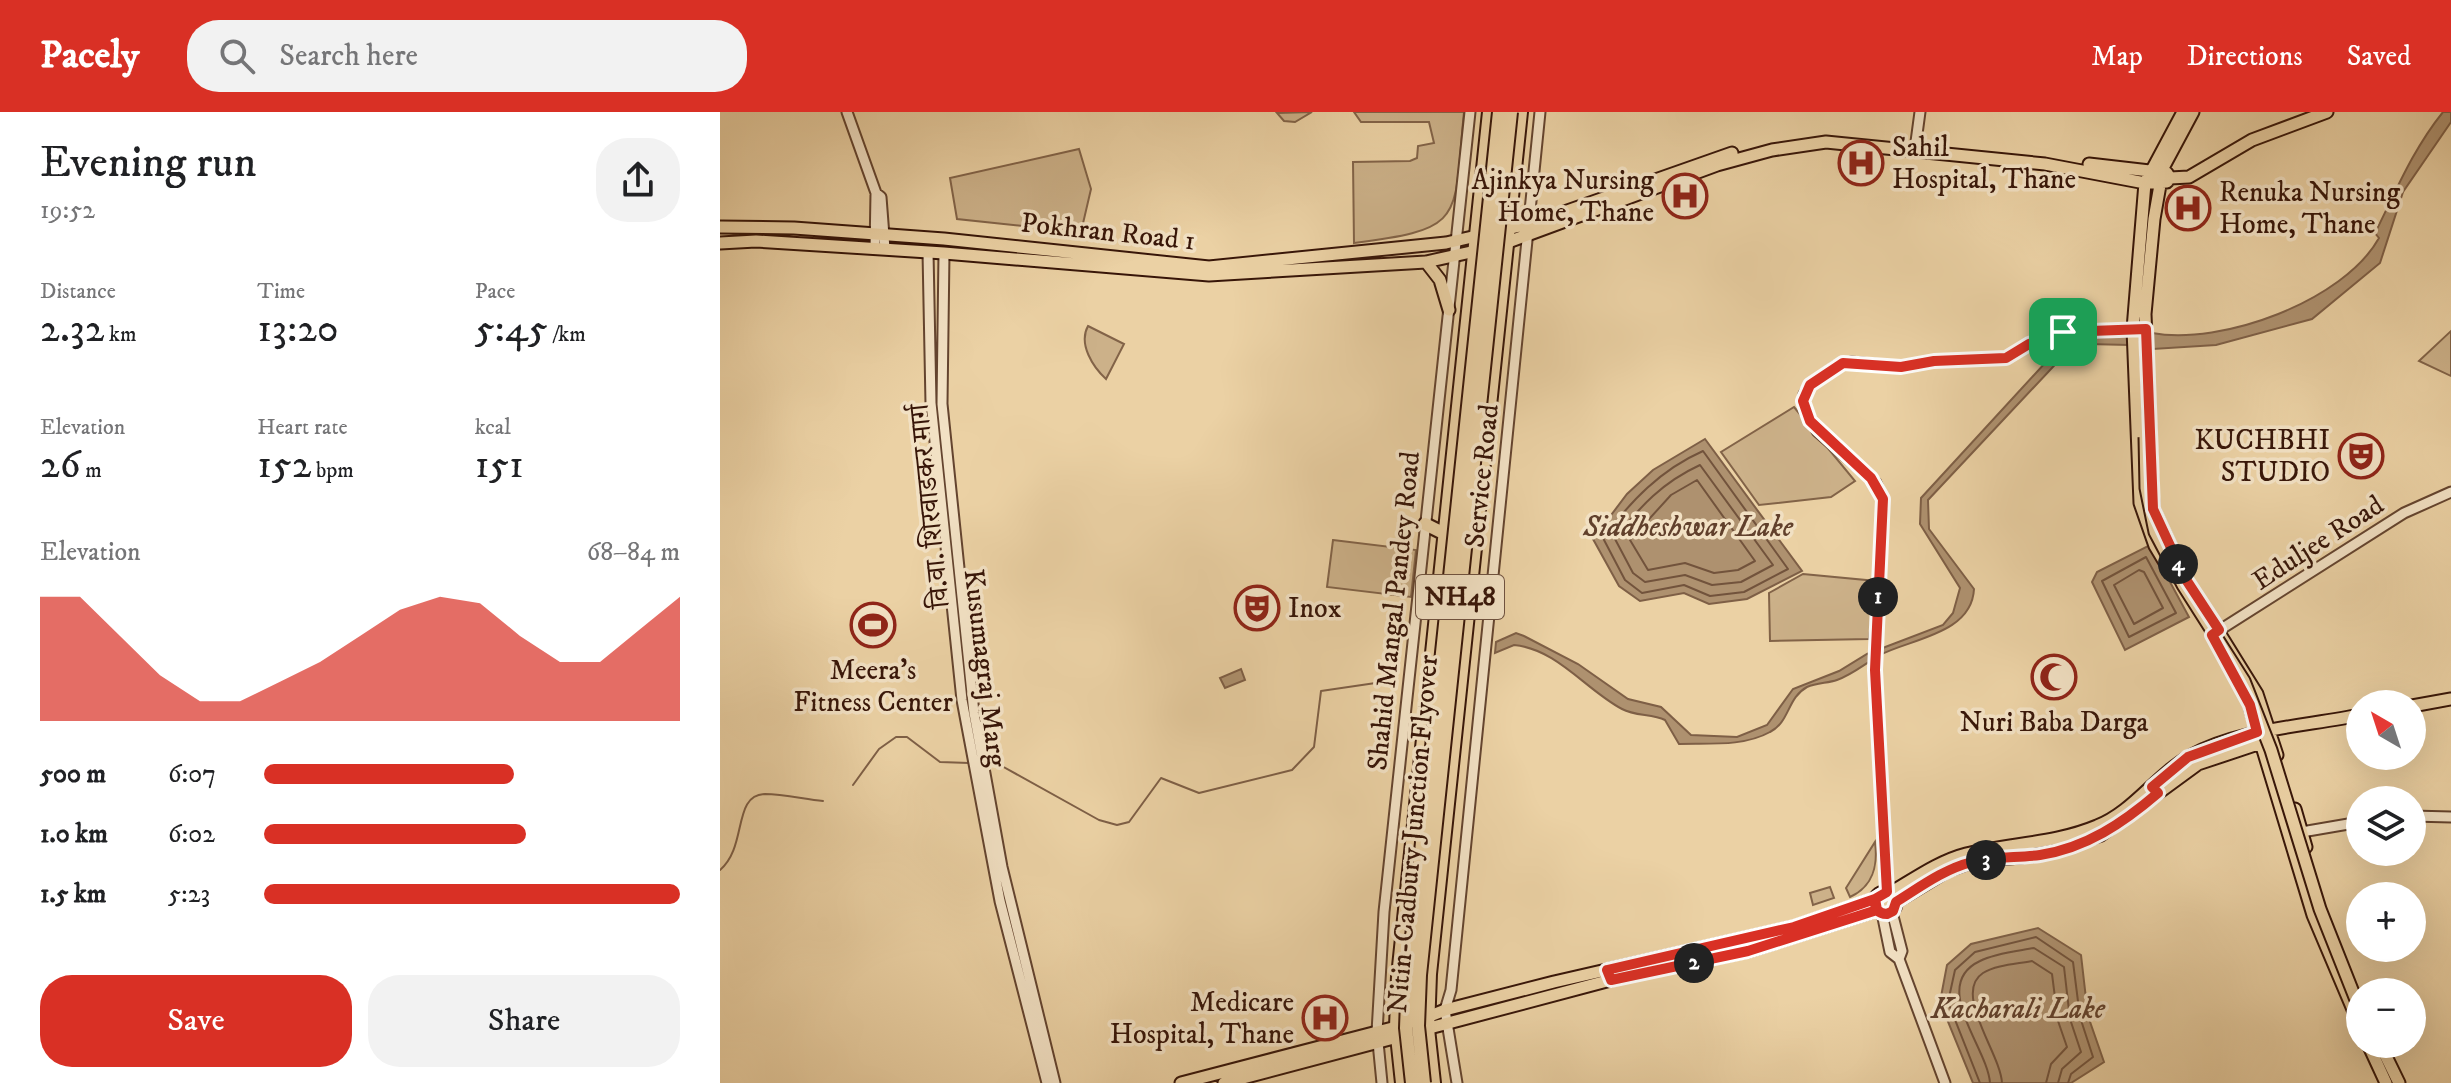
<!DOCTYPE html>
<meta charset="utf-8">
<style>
body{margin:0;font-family:"IM FELL DW Pica","Noto Serif Devanagari",serif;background:#f2f2f2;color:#202124;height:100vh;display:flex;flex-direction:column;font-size:30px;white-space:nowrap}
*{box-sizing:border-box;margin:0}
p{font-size:26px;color:#757577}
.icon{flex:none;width:44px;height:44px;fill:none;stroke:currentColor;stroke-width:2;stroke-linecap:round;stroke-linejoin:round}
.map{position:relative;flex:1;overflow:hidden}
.side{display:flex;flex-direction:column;background:#fff;width:720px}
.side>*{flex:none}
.needle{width:52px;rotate:321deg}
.buttons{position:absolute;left:1626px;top:578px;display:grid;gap:16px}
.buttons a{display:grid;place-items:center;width:80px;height:80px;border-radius:50%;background:#fff;box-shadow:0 8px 32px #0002;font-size:40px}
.pin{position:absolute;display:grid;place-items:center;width:68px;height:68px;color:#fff;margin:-34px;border-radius:16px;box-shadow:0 4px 12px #0006}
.km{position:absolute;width:40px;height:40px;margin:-20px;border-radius:50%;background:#222;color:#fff;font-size:22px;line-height:40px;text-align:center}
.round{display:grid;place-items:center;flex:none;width:84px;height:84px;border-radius:32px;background:#f2f2f2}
.overview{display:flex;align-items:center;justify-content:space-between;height:136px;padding:0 40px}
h1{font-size:44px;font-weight:600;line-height:60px}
.metrics{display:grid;grid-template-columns:repeat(3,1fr);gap:12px;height:136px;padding:8px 40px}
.metrics div{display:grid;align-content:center}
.metrics b{font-size:40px;font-weight:600}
.metrics small{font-size:22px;font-weight:400}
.metrics p{font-size:22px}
.chart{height:224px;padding:16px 40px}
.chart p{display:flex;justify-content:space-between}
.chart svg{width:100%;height:144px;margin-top:8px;fill:#d93025;opacity:.7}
.cta{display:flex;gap:16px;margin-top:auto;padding:16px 40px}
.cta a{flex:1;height:92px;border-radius:32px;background:#d93025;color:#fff;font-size:32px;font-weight:600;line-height:92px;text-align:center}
.cta a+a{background:#f2f2f2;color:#202124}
ul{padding:0 40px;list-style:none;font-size:26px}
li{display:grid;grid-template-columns:128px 96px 1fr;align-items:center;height:60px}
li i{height:20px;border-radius:10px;background:#d93025}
header{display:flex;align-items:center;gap:48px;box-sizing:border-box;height:112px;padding:0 40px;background:#d93025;color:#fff}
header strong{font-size:38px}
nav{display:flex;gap:44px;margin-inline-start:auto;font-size:28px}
.search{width:560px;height:72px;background:#f2f2f2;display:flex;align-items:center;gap:20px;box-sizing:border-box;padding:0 28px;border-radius:32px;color:#757577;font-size:30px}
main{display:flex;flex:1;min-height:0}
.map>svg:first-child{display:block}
.green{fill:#ccb189;stroke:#826348;stroke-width:2}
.water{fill:#ae916f;stroke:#7e5f46;stroke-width:2}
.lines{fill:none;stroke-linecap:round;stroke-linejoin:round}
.shore{stroke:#72533c;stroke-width:2}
.stream{stroke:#7e5f46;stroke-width:2}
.minor-casing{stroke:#64442f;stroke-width:13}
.major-casing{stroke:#371508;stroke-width:15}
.highway-casing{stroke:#371508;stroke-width:16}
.minor{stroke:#f2e1c4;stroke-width:9}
.major{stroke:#ebd1a4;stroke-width:11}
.highway{stroke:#ebd1a4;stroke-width:12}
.major-bridge-casing{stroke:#371508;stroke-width:15;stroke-linecap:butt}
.highway-bridge-casing{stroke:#371508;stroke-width:16;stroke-linecap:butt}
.major-bridge{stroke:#ebd1a4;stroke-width:11}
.highway-bridge{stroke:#ebd1a4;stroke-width:12}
.route-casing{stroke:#fff;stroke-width:16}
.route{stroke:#d93025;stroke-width:10}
.labels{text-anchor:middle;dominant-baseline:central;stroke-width:7;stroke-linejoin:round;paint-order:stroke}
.shield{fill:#f2e1c4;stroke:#6f5240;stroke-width:2}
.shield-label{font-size:26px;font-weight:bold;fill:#371508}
.poi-label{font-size:28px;fill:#371508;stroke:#f2e1c4;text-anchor:start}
.street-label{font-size:28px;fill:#371508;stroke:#f2e1c4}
.water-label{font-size:30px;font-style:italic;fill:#61402c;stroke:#f2e1c4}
</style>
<header>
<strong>Pacely</strong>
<div class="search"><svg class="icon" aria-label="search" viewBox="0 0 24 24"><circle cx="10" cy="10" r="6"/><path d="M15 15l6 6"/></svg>Search here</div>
<nav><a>Map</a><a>Directions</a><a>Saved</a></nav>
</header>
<main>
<section class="side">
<div class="overview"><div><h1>Evening run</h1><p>19:52</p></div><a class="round"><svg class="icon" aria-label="share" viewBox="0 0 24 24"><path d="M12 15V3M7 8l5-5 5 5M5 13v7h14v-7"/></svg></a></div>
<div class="metrics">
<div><p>Distance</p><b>2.32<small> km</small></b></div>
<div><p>Time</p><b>13:20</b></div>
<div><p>Pace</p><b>5:45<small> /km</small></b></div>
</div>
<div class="metrics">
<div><p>Elevation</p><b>26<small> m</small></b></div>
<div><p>Heart rate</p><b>152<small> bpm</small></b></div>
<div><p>kcal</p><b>151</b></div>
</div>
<div class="chart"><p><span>Elevation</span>68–84 m</p>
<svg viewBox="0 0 160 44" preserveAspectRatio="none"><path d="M0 44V6L10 6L20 18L30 30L40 38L50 38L60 32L70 26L80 18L90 10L100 6L110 8L120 18L130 26L140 26L150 16L160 6V44z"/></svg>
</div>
<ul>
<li><b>500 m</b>6:07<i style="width:60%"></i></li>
<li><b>1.0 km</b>6:02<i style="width:63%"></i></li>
<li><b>1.5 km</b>5:23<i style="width:100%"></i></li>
</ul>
<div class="cta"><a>Save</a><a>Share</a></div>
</section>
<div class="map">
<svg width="1731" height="971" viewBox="0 0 1731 971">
<rect width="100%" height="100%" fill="#ebd1a4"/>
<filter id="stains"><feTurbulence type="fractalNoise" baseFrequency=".0025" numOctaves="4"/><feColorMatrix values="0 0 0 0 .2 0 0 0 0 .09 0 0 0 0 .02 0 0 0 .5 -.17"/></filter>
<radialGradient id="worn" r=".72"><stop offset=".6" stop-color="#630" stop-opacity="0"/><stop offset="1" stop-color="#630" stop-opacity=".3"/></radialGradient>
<path class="green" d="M592,0L575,10L564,9L557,1Z
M634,0H744C733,107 748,117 634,131L633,50L690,49L697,46L698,34L714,31L709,10H641Z
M359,37L371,77L361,120L237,107L230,66Z
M368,214L404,232L386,267C373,255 358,232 368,214Z
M1731,219V264L1699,249Z
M1074,295L1135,369L1111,385L1039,393L1001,340Z
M613,428L696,438L691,485L607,475Z
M1083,462L1156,469L1149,527L1050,529L1049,481Z
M1155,730C1158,753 1154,774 1130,785L1126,776Z
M1110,775L1114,786L1093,793L1090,781Z"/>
<path class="water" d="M1723,0H1731V10L1683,80L1660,151L1592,207L1496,233L1433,237L1432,221C1501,234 1624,189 1659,126L1655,121C1676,79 1693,37 1723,0Z
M1408,224L1409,233L1367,232L1345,242L1208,388L1209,417L1254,477C1252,522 1190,527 1160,543C1146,551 1132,563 1117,568C1108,571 1097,571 1087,575C1067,586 1070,610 1050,620C1023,635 988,631 959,632L945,608C932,602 915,604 902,597C866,578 837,537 794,533L775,541L776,530L796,521L804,524L858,552L908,587L941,595L971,623L1017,625L1047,613L1073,577L1119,559L1147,542L1223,513L1233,501L1240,476L1200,412L1201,386L1337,238L1357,227Z
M985,327L1082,459L1027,487L989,492L964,481L920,489L899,474L873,427L907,382L933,358Z
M1430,433L1469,505L1405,538L1372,470L1377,460Z
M521,557L525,568L505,576L500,566Z
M1318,816L1361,843L1368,904L1384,950L1351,971H1253L1220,890L1227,853L1251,832Z"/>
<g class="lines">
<path class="shore" d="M983,339L1068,457L1024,480L990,484L964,473L922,481L905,468L883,426C911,389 940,358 983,339Z
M980,353L1053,453L1021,470L992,473L965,463L925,470L913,461L895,427C920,394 943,370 980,353Z
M977,368L1035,449L1018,458L994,461L965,451L928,458L910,428L951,383Z
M1426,445L1456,501L1409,525L1382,469Z
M1419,458L1424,460L1443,496L1414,512L1394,473Z
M1260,971L1228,890L1235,858L1255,840L1316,825L1353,850L1360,905L1373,945L1351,962L1348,971
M1270,971C1268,936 1209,873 1260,849C1275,841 1298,839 1314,836L1344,855L1350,907L1361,940L1342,957L1338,971
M1282,971C1281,942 1232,881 1263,861C1276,853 1297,852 1312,849L1332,862L1338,909L1347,935L1331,952L1326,971"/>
<path class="stream" d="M268,653H280L379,708L397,713L409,710L441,666L479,681L572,658L594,635L601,579L676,568
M133,673L159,637L176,625H187L220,650L249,651
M0,758C28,734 12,683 45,682C63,682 84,687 103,689"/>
<g class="minor-casing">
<path id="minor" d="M127,0L156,81L161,85L165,137
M1195,37L1200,0
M155,137L156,81
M208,140L211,291L242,588L280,789L327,971
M224,141L222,292L254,601L282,755L335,971
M1495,521L1684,401L1731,380
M1692,704L1731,705
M1576,721L1640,710
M1167,780L1155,558L1163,387L1156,371L1097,319L1085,297L1084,282L1090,273L1116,254L1131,250L1181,255L1214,249L1286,246L1309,232L1351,218L1419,217
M1172,800L1182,839L1179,847
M1162,801L1170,840L1179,847L1225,971
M662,971L657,920L664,800L750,0
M737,971L725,898L731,878L820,0"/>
</g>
<g class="major-casing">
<path id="major" d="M1473,0L1443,56L1434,107L1425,202L1433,397L1465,466L1537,582L1557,643
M1369,52L1447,61L1450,66
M0,115L74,116L224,127L489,155L726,131L761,123
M782,118L813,111L1012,41
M0,131L36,129L224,141L489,163L706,150L760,138
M780,133L997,53L1052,38L1106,30L1325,52L1425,71L1447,70L1450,66L1469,65L1532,28L1607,0
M706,150L720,168L729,198
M1450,459L1435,434L1420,391L1413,217L1425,71L1463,0
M1692,594L1731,587
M1531,598L1593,803L1640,914
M1575,697L1586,735
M1154 791a11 11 0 1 1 22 0a11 11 0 1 1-22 0Z
M1170,781C1194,767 1219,749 1246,742C1290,731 1334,732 1377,714C1413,700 1436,663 1470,644C1518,617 1586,614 1640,603
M1176,790L1227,759L1252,750L1319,743L1381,723L1478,652L1544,630
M700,908L725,898L834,870L1074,815L1155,787
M702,918L902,865L1028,839L1157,798
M1648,932L1666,971
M1660,932L1679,971
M461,971L684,913
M504,971L685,923"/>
</g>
<g class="highway-casing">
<path id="highway" d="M705,412L723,421
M682,971L676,915L678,864L769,0
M714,971L708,917L710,862L801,0"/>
</g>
<use href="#minor" class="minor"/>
<use href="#major" class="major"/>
<use href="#highway" class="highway"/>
<g class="major-bridge-casing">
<path id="major-bridge" d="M1425,325L1426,376L1435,420L1463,473L1524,569L1551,638L1600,797L1640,898"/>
</g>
<g class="highway-bridge-casing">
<path id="highway-bridge" d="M692,971L686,916L688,863L779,0
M704,971L698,914L700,863L791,0"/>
</g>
<use href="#major-bridge" class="major-bridge"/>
<use href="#highway-bridge" class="highway-bridge"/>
</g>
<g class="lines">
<g class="route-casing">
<path id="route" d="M1343,220L1309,232L1286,246L1214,249L1181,255L1123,251L1090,273L1083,289L1090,309L1151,366L1163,387L1155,558L1167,780L1155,787L1157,798L1028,839L891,868L887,858L1074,815L1155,787C1154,796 1158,802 1167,802L1173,799L1176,790C1200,775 1224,757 1252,750C1274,744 1297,746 1320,743C1366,736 1403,711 1438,681L1432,675L1468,645L1537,620L1530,593L1492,523L1499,518L1465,466L1433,397L1426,217L1343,220"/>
</g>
<use href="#route" class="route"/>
</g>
<defs>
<g id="hospital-ring" transform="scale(2.3)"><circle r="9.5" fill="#f2e1c4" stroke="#8f2418" stroke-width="1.5"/><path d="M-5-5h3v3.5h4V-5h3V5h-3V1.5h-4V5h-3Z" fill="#8f2418"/></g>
<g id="theatre-ring" transform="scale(2.3)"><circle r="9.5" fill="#f2e1c4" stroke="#8f2418" stroke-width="1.5"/><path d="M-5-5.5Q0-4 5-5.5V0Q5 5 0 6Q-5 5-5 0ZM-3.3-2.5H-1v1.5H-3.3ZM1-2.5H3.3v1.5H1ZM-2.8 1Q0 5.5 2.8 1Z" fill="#8f2418"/></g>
<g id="stadium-ring" transform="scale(2.3)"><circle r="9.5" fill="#f2e1c4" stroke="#8f2418" stroke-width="1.5"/><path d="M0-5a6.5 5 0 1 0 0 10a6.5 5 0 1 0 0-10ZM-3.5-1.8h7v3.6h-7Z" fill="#8f2418"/></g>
<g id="mosque-ring" transform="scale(2.3)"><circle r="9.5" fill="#f2e1c4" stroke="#8f2418" stroke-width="1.5"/><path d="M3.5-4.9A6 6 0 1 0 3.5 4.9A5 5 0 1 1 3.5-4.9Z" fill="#8f2418"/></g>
</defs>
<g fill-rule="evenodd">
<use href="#hospital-ring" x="1141" y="51"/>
<use href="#hospital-ring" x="965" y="84"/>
<use href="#hospital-ring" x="1468" y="96"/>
<use href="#theatre-ring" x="1641" y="344"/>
<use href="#theatre-ring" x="537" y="496"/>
<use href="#stadium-ring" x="153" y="513"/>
<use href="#mosque-ring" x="1334" y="565"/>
<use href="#hospital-ring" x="605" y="906"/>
</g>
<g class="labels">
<rect class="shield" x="696" y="463" width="88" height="44" rx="6"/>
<g class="shield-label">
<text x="740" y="485">NH48</text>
</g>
<g class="poi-label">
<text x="1172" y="35">Sahil<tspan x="1172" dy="32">Hospital, Thane</tspan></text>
<text x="934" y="68" text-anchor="end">Ajinkya Nursing<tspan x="934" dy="32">Home, Thane</tspan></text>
<text x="1499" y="80">Renuka Nursing<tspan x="1499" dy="32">Home, Thane</tspan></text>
<text x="1610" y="328" text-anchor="end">KUCHBHI<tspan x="1610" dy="32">STUDIO</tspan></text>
<text x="568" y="496">Inox</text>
<text x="153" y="558" text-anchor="middle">Meera's<tspan x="153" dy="32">Fitness Center</tspan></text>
<text x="1334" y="610" text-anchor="middle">Nuri Baba Darga</text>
<text x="574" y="890" text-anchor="end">Medicare<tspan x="574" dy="32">Hospital, Thane</tspan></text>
</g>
<g class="street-label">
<text transform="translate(388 120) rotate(6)">Pokhran Road 1</text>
<text transform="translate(762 364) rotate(-84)">Service Road</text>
<text transform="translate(210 394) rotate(-96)">वि.वा. शिरवाडकर मार्ग</text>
<text transform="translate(1598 431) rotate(-33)">Eduljee Road</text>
<text transform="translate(674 499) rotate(-84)">Shahid Mangal Pandey Road</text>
<text transform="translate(265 556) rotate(83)">Kusumagraj Marg</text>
<text transform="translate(693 722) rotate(-85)">Nitin-Cadbury Junction Flyover</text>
</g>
<g class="water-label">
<text x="968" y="415">Siddheshwar Lake</text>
<text x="1298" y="897">Kacharali Lake</text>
</g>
</g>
<rect width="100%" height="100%" filter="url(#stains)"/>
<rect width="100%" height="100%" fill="url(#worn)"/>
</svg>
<div class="buttons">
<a><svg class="needle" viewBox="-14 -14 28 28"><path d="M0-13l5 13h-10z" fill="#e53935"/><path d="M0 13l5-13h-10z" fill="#757577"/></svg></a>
<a><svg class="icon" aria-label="layers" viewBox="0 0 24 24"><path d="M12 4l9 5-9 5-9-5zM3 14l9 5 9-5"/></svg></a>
<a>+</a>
<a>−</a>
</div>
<div class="pin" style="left:1343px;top:220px;background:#1e9e55"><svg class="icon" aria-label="arrive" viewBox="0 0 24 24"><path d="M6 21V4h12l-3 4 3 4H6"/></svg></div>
<b class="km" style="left:1158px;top:485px">1</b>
<b class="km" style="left:974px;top:851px">2</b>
<b class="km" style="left:1266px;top:748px">3</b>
<b class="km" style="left:1458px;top:452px">4</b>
</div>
</main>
